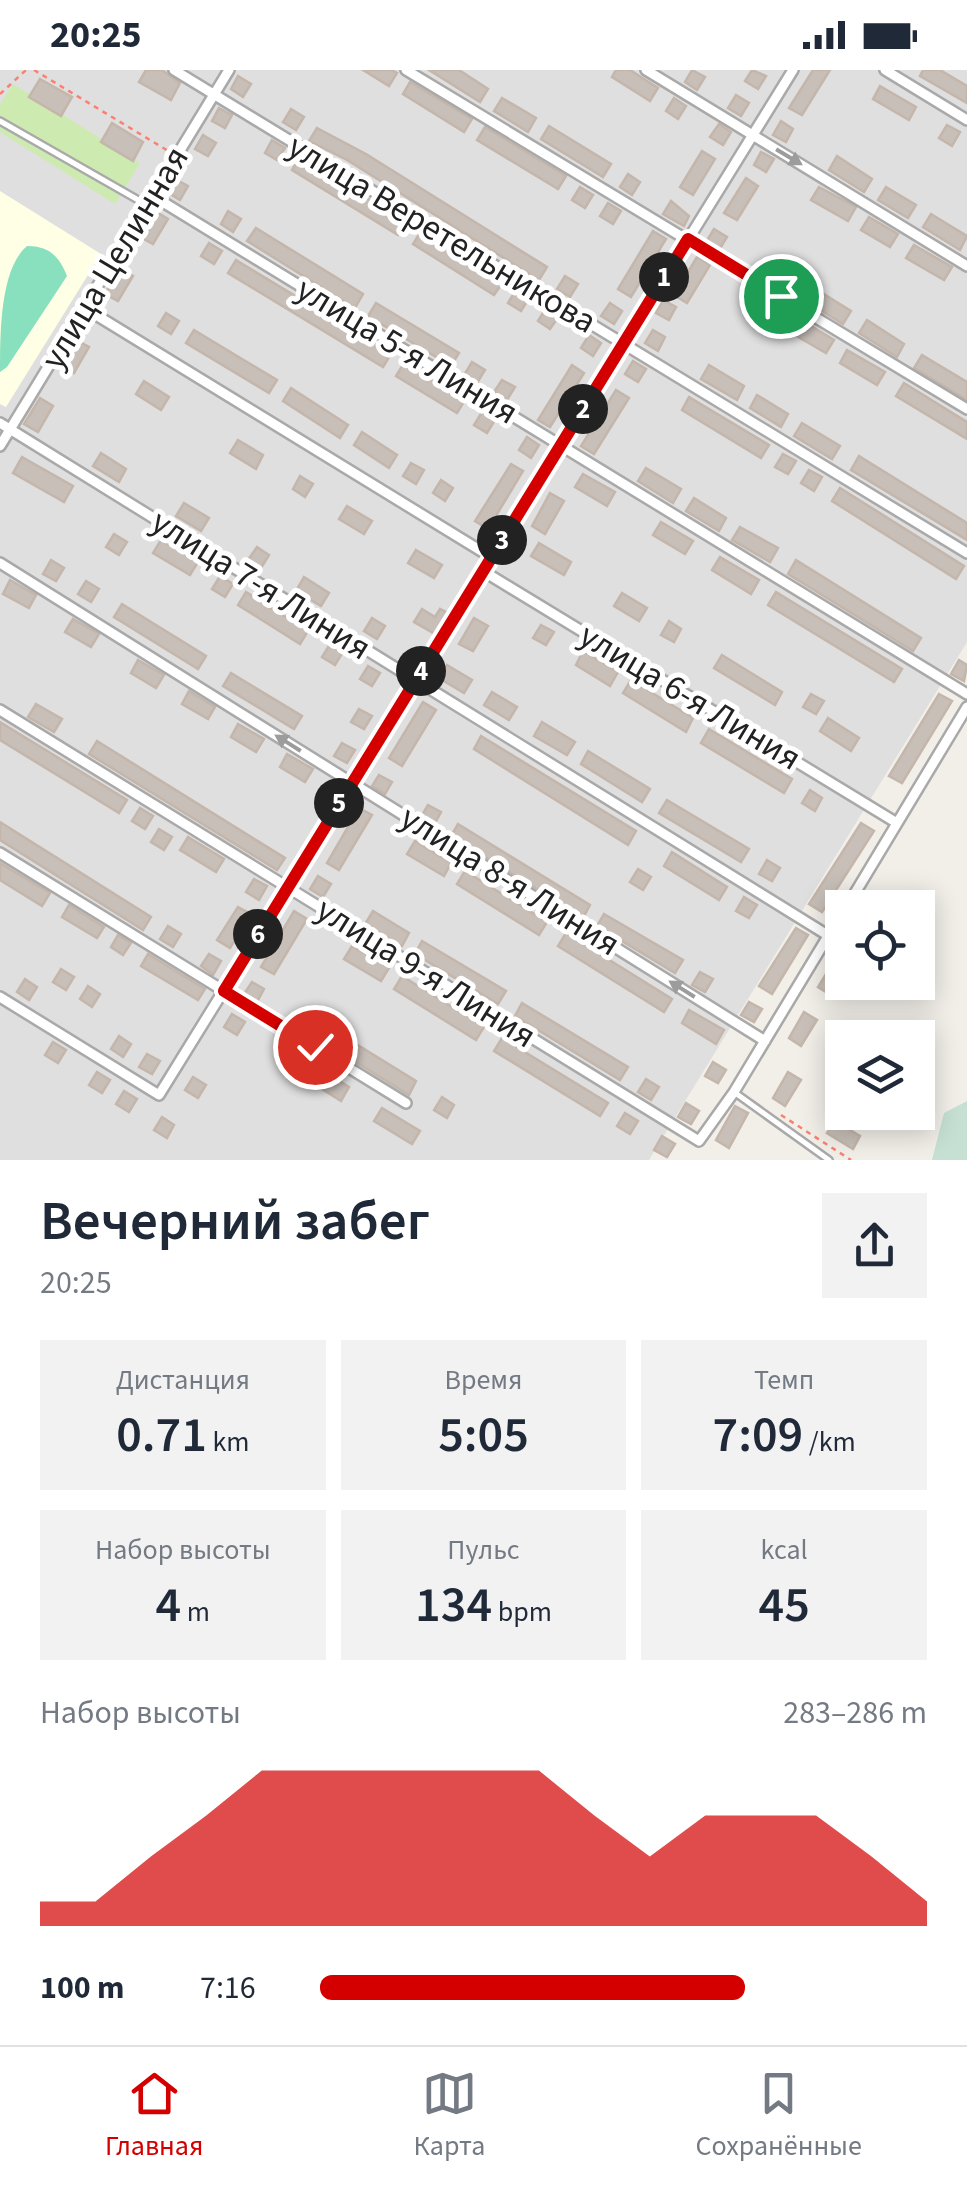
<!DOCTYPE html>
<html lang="ru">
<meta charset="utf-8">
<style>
body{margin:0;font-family:"Source Sans 3",sans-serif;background:#f2f2f3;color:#1f2937;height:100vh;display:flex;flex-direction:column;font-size:38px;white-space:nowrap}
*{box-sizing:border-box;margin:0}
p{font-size:32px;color:#747a83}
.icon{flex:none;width:55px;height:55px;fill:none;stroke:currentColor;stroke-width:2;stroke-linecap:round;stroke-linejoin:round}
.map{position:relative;height:1090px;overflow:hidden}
.details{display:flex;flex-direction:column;background:#fff;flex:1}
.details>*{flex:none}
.tools{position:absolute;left:825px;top:820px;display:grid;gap:20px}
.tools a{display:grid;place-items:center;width:110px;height:110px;border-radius:0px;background:#fff;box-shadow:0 5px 25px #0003;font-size:50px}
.pin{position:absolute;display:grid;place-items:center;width:85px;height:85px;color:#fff;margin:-42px;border:5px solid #fff;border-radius:50%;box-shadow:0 2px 10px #0007}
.km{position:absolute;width:50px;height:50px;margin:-25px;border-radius:50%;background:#222;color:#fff;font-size:28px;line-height:50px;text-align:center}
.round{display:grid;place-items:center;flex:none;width:105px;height:105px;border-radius:0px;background:#f2f2f3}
.overview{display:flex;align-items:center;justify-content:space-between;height:170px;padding:0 40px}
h1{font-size:55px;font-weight:600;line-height:75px}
.figures{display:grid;grid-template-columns:repeat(3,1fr);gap:15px;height:170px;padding:10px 40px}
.figures div{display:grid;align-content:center;border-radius:0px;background:#f2f2f3;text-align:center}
.figures b{font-size:50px;font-weight:600}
.figures small{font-size:28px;font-weight:400}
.figures p{font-size:28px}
.chart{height:280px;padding:20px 40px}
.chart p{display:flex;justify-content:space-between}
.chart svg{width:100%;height:180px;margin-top:10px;fill:#d40000;opacity:.7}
ul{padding:0 40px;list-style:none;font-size:32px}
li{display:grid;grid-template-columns:160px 120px 1fr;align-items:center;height:75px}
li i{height:25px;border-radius:12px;background:#d40000}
.status{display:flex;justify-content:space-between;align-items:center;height:70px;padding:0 50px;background:#fff;direction:ltr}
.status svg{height:28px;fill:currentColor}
.tab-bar{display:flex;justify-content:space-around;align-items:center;height:140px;border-top:2px solid #e0e1e3;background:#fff;font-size:28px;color:#747a83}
.tab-bar a{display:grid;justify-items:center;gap:5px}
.tab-bar .selected{color:#d40000}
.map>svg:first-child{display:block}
.residential{fill:#e0dfdf}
.education{fill:#ffffe5}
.grass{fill:#cdebb0}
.wetland{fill:#c6e0d4}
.pitch{fill:#88e0be}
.building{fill:#c7bfb8;stroke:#c4b6ab;stroke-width:2.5}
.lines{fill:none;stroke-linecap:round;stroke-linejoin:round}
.service-casing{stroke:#a9a9a9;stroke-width:10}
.minor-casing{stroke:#a9a9a9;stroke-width:14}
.path{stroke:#fa8072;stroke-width:2.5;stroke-dasharray:5 5;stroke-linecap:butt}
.service{stroke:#fff;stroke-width:5}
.minor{stroke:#fff;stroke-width:9}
.oneway{fill:#9c9c9c}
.route-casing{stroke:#fff;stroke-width:20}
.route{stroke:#d40000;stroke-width:12}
.labels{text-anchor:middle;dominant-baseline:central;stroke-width:10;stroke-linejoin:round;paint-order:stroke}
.street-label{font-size:35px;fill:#222;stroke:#fff}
</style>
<div class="status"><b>20:25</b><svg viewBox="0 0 49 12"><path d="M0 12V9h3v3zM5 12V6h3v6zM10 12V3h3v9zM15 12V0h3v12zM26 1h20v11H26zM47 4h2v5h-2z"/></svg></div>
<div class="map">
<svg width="967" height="1090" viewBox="0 0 967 1090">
<rect width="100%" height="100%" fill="#f2efe9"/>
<path class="residential" d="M0,0H967V572L649,1090H0Z"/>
<path class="education" d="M0,121L101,184L6,337L0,334Z"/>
<path class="grass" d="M13,14L140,93L115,134L0,62V34Z"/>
<path class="wetland" d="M967,1031V1090H932L944,1043Z"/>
<path class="pitch" d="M27,176C49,176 59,186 67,206L7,297L0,302C0,263 0,199 27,176Z"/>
<path class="building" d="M146,0H162L180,13L171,30L139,12Z
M363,0H392L397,3L389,16Z
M429,0H459L488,19L480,32Z
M616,0H630L658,18L650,31L612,7Z
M692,0L705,7L697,20L685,12Z
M752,0L766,6L758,19L745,11Z
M813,0H830L802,45L789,38Z
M923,0H940L967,16V33L920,6Z
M238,6L251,14L243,27L231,19Z
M40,9L72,27L61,46L29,27Z
M410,12L472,49L464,62L403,24Z
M880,16L916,37L909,50L873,29Z
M736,25L749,33L741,46L728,38Z
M502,28L536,48L528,62L494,41Z
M674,28L686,36L678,49L666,41Z
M219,38L232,45L225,58L212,51Z
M291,39L304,47L296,60L283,52Z
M781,51L793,59L786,72L773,65Z
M112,53L143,72L133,91L101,72Z
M719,54L731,62L723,75L710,67Z
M947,55L960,62L952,76L939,68Z
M549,56L611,94L603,107L541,69Z
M485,57L566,106L558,119L477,70Z
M317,58L366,84L547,197L539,210L347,90L309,71Z
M203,65L216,73L208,86L195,79Z
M272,70L285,78L277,90L265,83Z
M702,81L715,89L693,125L680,117Z
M761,82L774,89L766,102L754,95Z
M837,86L872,109L864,122L829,100Z
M300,87L406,152L398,165L292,100Z
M628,104L640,112L632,125L620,117Z
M746,108L758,116L737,150L724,143Z
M175,109L188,116L180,130L167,122Z
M580,117L593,125L585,138L572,130Z
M819,117L856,137L848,151L811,130Z
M886,117L916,135L908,148L878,130Z
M671,131L689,146L684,156L663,144Z
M608,133L621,141L613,154L600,146Z
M155,141L168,149L153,174L140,167Z
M228,141L241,149L233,162L221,154Z
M931,144L967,166L960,180L923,157Z
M869,147L898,164L890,177L861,160Z
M256,158L363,224L355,238L247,171Z
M714,159L727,167L719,180L706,172Z
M421,161L503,212L494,225L413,174Z
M653,161L666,169L631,227L618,219Z
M209,173L222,181L214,194L201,186Z
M914,175L952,197L944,210L906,188Z
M697,187L710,195L687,233L674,225Z
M236,190L391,284L383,297L228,203Z
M772,192L851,241L843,254L764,205Z
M120,198L133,206L118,231L105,224Z
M565,206L578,214L570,227L557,219Z
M516,220L529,228L521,241L508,233Z
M754,222L789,244L781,257L747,235Z
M663,230L676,237L669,250L656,243Z
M376,233L459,283L451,296L368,246Z
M610,233L622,241L614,254L601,246Z
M546,238L559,246L550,259L538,251Z
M166,243L179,251L171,264L158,256Z
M867,250L904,274L897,287L859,263Z
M803,251L834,270L826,283L795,265Z
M194,260L277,310L269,323L186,273Z
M653,260L665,267L658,281L645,273Z
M589,265L601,273L593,286L581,278Z
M75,269L89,277L74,303L60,295Z
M847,280L885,302L877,315L840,293Z
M922,285L967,312V330L914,298Z
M633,291L646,299L638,312L625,304Z
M472,292L485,300L477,313L464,305Z
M404,293L465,330L457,343L396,306Z
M572,295L584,303L550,357L538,350Z
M709,295L744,316L737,330L701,309Z
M502,310L515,317L507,330L494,322Z
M144,311L169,327L161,340L136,324Z
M904,313L967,352V369L896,326Z
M291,318L348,355L340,368L283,331Z
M616,320L629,328L594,384L581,376Z
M757,325L788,344L781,357L750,338Z
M689,327L769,375L761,388L682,340Z
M40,328L53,336L38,362L24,354Z
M482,342L495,350L487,363L474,355Z
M802,353L840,376L832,389L794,366Z
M362,362L397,385L389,398L354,375Z
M527,367L539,375L531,388L519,380Z
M238,370L263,385L256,399L230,383Z
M101,383L126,399L119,412L93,396Z
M783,384L796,391L788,404L775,397Z
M859,386L967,453V470L851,400Z
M22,387L73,416L64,432L13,403Z
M411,393L424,400L416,414L403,406Z
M511,394L523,401L488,459L475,451Z
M646,398L681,419L673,433L638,411Z
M809,400L822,407L814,421L801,413Z
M583,404L615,422L607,436L575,417Z
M300,406L313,414L305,427L293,419Z
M441,410L453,418L445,431L433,423Z
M840,418L964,496L956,509L832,431Z
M550,423L564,431L545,464L532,456Z
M694,428L726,448L719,461L686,441Z
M184,433L209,448L201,461L176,446Z
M347,436L372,451L364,464L339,449Z
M661,452L693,471L685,484L653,465Z
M740,457L778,478L770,492L732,470Z
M114,464L127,472L119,485L106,477Z
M161,470L198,492L190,505L153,483Z
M539,473L571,492L564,505L531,486Z
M257,477L269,485L261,498L248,490Z
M416,480L442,495L434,508L408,493Z
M720,487L759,510L751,524L712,500Z
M51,490L64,498L56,511L43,504Z
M796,490L921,568L913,581L788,504Z
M220,506L233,514L225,527L212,519Z
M304,507L329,523L321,536L296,521Z
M10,510L36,525L29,538L3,524Z
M86,511L99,519L91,532L78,524Z
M246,522L308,561L300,574L238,535Z
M776,522L902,599L894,612L768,535Z
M622,523L647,538L639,551L614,536Z
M122,534L206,586L198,599L114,547Z
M422,539L435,547L440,539L448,543L435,564L414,552Z
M372,548L385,556L377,569L364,561Z
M474,548L488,556L473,581L459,574Z
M73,549L99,564L91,577L65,562Z
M669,551L681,559L674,572L661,565Z
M541,555L554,562L546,575L533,568Z
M330,574L343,582L335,595L322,587Z
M583,581L618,602L610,616L576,595Z
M722,585L782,622L775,635L714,598Z
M138,590L164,605L156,618L131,603Z
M959,590L967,595L964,611L951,604Z
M447,595L472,610L464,623L439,608Z
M368,596L380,603L372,616L360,609Z
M231,603L302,646L294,659L223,616Z
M631,610L693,648L686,662L623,623Z
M189,621L215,637L208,649L182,634Z
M492,622L517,637L509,650L484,635Z
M811,624L824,631L816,644L803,637Z
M939,624L952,631L902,713L889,706Z
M423,632L436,640L402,696L389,688Z
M36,634L62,649L54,662L28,647Z
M359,639L372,646L364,659L351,652Z
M828,648L859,668L851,681L820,661Z
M0,652L127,730L119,743L0,670Z
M542,652L575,672L567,685L534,666Z
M238,654L264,669L256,682L231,667Z
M709,659L792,709L784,723L701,673Z
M481,666L636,761L628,775L474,679Z
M97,671L285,788L277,800L89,684Z
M342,673L355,680L347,693L334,686Z
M588,681L650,719L642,732L581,694Z
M287,684L313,699L305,712L280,697Z
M379,705L392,712L385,724L372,716Z
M810,720L822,728L815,741L802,733Z
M667,730L749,779L741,792L659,743Z
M428,735L441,742L434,755L421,747Z
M140,738L153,746L145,759L132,751Z
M359,738L372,745L339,800L327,793Z
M0,752L151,847L143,860L0,770Z
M861,753L874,761L822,842L809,834Z
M458,754L590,835L583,848L451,766Z
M159,759L172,767L164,780L151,772Z
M188,767L224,789L216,802L180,780Z
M415,771L451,793L444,806L407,784Z
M672,782L727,817L719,830L664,796Z
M767,790L780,798L772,811L759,804Z
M0,793L50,823L42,836L0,810Z
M638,799L651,807L643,820L630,812Z
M465,801L547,852L539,865L457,814Z
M318,806L331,814L323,827L310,819Z
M254,809L267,816L259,830L246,822Z
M744,827L757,835L749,848L736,841Z
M69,835L104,857L97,868L62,847Z
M238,837L251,844L230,878L217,870Z
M294,841L307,849L274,904L261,897Z
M373,841L409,863L402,876L365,854Z
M604,844L683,890L675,903L597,856Z
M168,856L181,864L173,877L160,869Z
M796,858L808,865L772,924L759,916Z
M566,863L672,929L664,942L558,876Z
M118,865L131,873L123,885L111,877Z
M422,871L506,921L498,934L415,884Z
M352,876L389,898L381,911L344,889Z
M148,884L205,919L198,930L141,896Z
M209,884L221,891L213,905L201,896Z
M61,899L74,907L66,920L53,912Z
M700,902L713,909L705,922L692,915Z
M826,904L842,914L834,927L818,917Z
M402,906L484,957L476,970L394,919Z
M25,909L37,917L29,930L17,922Z
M252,912L264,919L257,932L244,924Z
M88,916L100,924L92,937L80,929Z
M749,932L762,939L754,952L741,945Z
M522,933L628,997L620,1010L515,946Z
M689,940L724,960L716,974L682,953Z
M804,942L817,950L801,976L789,968Z
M232,944L245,952L237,965L224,957Z
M309,945L416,1011L409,1025L301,958Z
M119,966L131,974L123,987L111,979Z
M502,968L608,1033L600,1046L494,981Z
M53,972L66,980L58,993L45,985Z
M289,980L349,1017L341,1031L281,993Z
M147,984L160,991L152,1004L139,997Z
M713,992L726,1000L718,1013L705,1006Z
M97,1002L110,1010L102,1023L89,1015Z
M788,1002L801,1010L785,1036L773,1028Z
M193,1007L206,1015L198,1028L185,1020Z
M646,1009L659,1017L651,1030L638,1022Z
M124,1021L137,1029L129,1042L116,1034Z
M442,1027L454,1035L447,1048L434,1040Z
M686,1033L699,1041L691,1054L678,1047Z
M735,1036L748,1043L729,1078L716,1070Z
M382,1038L420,1061L412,1074L374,1051Z
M625,1043L638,1051L630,1064L617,1056Z
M162,1047L174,1055L167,1068L154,1060Z
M835,1051L860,1066L853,1079L827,1063Z
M662,1066L675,1074L667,1087L654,1080Z"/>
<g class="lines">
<g class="service-casing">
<path id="service" d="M0,51L147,135
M734,1022L829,1090"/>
</g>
<g class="minor-casing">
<path id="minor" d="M174,0L967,483
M406,0L967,339
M646,0L967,196
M885,0L967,50
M153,126L967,624
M83,237L491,487
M0,353L829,866
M0,376L229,0
M0,493L765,971
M483,501L897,753
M0,640L699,1071L734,1022L842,843
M0,783L406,1033
M846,838L967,637
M0,927L159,1025L793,0"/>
</g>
<path class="path" d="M34,0L170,82
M0,24L26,0
M781,1045L851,1090"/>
<use href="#service" class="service"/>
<use href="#minor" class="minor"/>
</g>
<defs><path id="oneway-solid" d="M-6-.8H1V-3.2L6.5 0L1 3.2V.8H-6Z" transform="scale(2.5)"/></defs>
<g class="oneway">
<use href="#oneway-solid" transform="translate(789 87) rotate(31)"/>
<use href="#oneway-solid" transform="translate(288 673) rotate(-148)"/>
<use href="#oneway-solid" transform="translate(682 919) rotate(-148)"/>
</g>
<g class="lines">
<g class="route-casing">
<path id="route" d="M315,977L224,921L688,169L781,226"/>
</g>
<use href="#route" class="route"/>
</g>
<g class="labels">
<g class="street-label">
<text transform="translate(442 164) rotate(31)">улица Веретельникова</text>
<text transform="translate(115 188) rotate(-59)">улица Целинная</text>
<text transform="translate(407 281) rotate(31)">улица 5-я Линия</text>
<text transform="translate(261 515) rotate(32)">улица 7-я Линия</text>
<text transform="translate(690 627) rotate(31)">улица 6-я Линия</text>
<text transform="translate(510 811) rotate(32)">улица 8-я Линия</text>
<text transform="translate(426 903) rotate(32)">улица 9-я Линия</text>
</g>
</g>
</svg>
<div class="tools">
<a><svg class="icon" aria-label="locate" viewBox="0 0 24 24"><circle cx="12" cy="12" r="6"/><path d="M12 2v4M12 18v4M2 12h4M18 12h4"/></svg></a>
<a><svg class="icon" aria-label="layers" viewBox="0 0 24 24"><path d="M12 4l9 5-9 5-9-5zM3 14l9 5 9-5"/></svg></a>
</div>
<div class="pin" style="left:781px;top:226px;background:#1e9e55"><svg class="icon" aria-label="arrive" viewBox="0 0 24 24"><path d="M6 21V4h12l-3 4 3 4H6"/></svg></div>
<div class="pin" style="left:315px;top:977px;background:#d93025"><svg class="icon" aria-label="check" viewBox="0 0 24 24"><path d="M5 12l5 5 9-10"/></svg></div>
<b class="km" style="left:664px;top:207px">1</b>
<b class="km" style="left:583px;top:339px">2</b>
<b class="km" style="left:502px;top:470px">3</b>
<b class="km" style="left:421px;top:601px">4</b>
<b class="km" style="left:339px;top:733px">5</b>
<b class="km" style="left:258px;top:864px">6</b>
</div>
<section class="details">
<div class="overview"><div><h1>Вечерний забег</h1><p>20:25</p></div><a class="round"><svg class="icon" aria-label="share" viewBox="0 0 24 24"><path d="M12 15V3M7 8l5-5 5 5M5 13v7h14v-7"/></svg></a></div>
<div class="figures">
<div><p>Дистанция</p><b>0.71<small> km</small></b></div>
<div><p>Время</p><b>5:05</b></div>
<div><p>Темп</p><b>7:09<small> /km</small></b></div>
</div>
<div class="figures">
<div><p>Набор высоты</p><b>4<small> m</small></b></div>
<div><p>Пульс</p><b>134<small> bpm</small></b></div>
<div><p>kcal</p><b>45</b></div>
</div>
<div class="chart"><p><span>Набор высоты</span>283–286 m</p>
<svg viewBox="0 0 160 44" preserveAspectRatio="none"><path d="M0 44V38L10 38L20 27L30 17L40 6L50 6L60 6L70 6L80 6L90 6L100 17L110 27L120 17L130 17L140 17L150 27L160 38V44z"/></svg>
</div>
<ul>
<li><b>100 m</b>7:16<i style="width:70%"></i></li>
</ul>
</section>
<nav class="tab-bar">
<a class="selected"><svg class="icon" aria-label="home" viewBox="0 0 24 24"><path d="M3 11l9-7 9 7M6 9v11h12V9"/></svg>Главная</a>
<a><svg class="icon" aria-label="map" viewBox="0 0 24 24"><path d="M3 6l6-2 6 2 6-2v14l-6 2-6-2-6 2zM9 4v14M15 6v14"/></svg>Карта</a>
<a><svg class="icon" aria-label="saved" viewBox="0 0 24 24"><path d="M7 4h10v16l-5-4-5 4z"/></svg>Сохранённые</a>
</nav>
